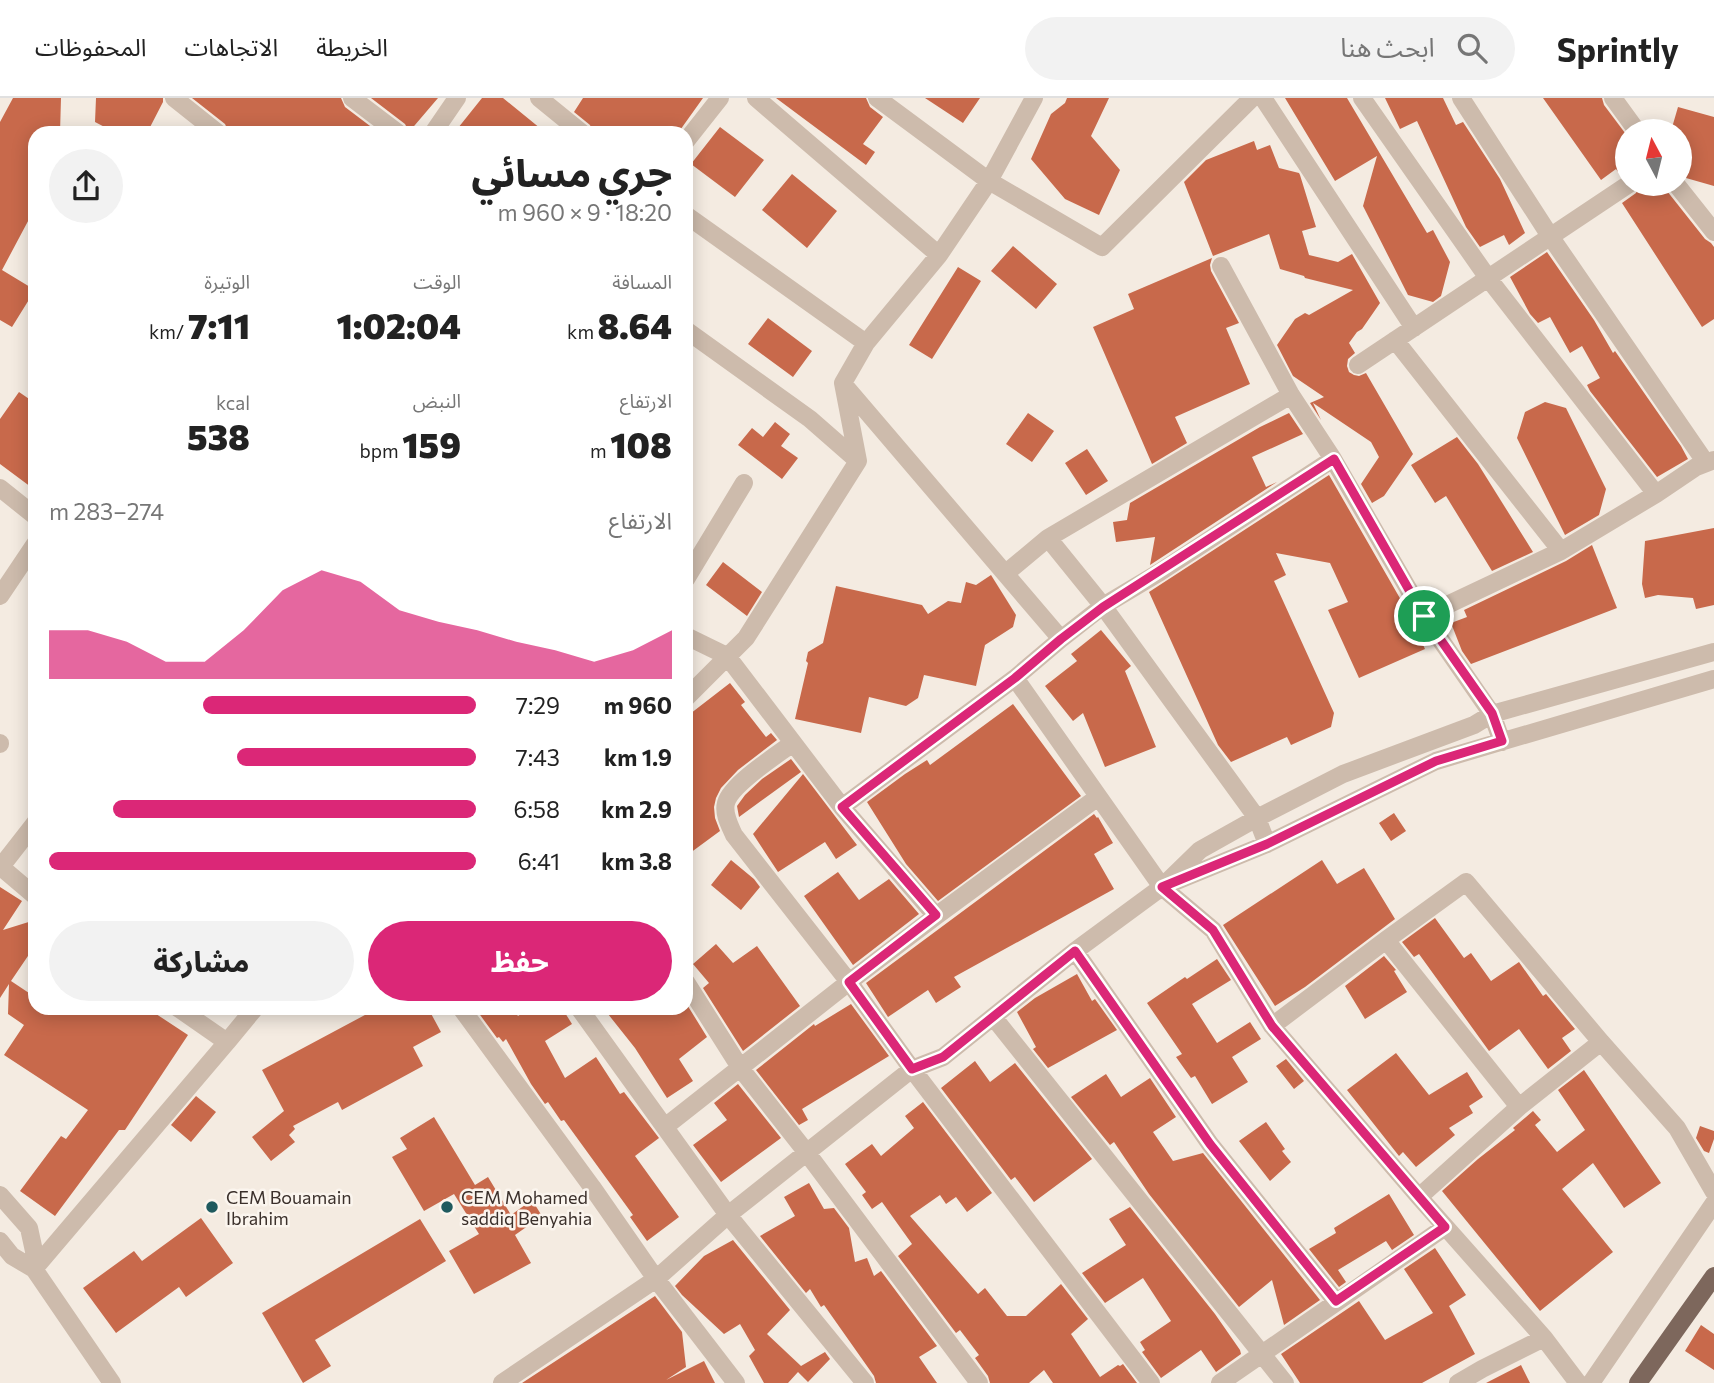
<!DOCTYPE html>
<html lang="ar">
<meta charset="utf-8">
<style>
body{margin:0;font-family:Commissioner,"Noto Sans Arabic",sans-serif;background:#f2f2f2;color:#222;direction:rtl;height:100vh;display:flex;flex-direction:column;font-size:26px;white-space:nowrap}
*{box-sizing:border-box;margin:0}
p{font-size:23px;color:#767676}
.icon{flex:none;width:38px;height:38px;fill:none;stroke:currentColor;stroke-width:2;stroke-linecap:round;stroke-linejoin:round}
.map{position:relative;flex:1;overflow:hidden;direction:ltr}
.panel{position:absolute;left:28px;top:28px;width:665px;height:889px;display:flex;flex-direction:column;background:#fff;border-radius:21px;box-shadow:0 4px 18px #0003;direction:rtl}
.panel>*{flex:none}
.needle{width:46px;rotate:353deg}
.tools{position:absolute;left:1615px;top:21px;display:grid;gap:14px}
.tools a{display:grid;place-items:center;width:77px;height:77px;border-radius:50%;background:#fff;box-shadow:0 4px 18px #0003;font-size:35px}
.pin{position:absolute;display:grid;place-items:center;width:60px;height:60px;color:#fff;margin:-30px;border:4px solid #fff;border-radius:50%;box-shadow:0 2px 7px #0007}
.round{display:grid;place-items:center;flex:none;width:74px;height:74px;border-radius:37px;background:#f2f2f2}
.summary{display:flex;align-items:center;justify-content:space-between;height:119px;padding:0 21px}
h1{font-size:38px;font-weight:800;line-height:52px}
.figures{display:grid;grid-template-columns:repeat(3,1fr);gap:10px;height:119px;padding:7px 21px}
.figures div{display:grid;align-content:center}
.figures b{font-size:35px;font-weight:800}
.figures small{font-size:19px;font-weight:400}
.figures p{font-size:19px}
.chart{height:196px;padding:14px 21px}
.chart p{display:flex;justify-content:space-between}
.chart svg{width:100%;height:126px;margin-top:7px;fill:#db2777;opacity:.7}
.cta{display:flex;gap:14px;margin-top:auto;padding:14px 21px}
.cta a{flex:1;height:80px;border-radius:42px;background:#db2777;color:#fff;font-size:28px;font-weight:800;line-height:80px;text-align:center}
.cta a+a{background:#f2f2f2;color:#222}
ul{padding:0 21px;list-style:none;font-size:23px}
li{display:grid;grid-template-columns:112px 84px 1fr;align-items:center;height:52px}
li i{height:18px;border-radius:9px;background:#db2777}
header{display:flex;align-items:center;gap:42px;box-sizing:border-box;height:98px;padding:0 35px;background:#fff;border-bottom:2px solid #e0e0e0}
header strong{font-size:33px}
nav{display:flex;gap:38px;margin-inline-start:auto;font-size:24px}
.search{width:490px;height:63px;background:#f2f2f2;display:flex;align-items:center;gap:18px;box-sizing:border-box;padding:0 24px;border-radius:38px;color:#767676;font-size:26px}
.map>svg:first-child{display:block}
.building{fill:#c8694b}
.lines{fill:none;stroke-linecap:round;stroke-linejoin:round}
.minor{stroke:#cdbbac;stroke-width:18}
.major{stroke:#7d675c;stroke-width:18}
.route-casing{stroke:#fff;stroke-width:14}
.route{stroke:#db2777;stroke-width:9}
.poi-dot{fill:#1f5a5e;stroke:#fbf5ee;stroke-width:2.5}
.labels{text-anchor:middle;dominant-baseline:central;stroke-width:5;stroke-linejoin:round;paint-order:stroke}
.poi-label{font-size:18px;fill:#3b302b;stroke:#fbf5ee;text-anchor:start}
</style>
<header>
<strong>Sprintly</strong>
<div class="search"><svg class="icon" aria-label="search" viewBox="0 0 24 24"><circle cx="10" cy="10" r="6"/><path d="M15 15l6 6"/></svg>ابحث هنا</div>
<nav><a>الخريطة</a><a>الاتجاهات</a><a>المحفوظات</a></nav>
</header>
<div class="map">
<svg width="1714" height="1285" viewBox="0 0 1714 1285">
<rect width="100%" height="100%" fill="#f4ebe1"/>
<path class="building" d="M13,0H61L60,35H35V110L2,172L35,192L12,229L0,222V24Z
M96,0H163V4L147,35H116L95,24Z
M192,0H341L345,9L374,31L370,35H229L225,26Z
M371,0H438L409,34L405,26Z
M482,0H503L546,35H454Z
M583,0H703L678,35H593L590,27L574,14Z
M776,0H866L870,9L883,19L863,46L875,54L866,67Z
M925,0H980L963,25Z
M1067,0H1109L1091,38L1120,72L1099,117L1065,101L1031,61L1051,16L1065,5Z
M1285,0H1347L1427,135L1433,132L1450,164L1441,198L1433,204L1408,197L1363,108L1377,58L1335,83Z
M1385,0H1443L1456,27L1463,24L1500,81L1525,135L1509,147L1504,137L1480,149L1466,129L1417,23L1400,31Z
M1543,0H1602L1604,7L1628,39V75L1621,78L1616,71L1601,82Z
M1678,9L1714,19V88L1686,80L1680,75V33H1671Z
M720,29L764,62L735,99L691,66Z
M1254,43L1257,52L1270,47L1279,70L1299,75L1300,77L1316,129L1302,133L1309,157L1338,164L1352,156L1380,205L1362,231L1357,234L1349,245L1355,255L1348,261L1347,268L1349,274L1354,277L1359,278L1366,275L1413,356L1384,398L1372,405L1361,386L1379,359L1371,344L1313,305L1321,322L1310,305L1324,299L1293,278L1277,247L1295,221L1305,215L1309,217L1353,192L1305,180L1304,178L1280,171L1269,136L1213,158L1184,84L1206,62Z
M792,76L837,113L807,150L762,112Z
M1640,86H1665L1667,93L1705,141L1711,145L1714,149V221L1702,229L1622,105L1636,95Z
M1013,148L1057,186L1036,211L991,173Z
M1547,154L1594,222L1613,255L1615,253L1681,348L1688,361L1657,379L1590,293L1587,287L1600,280L1582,248L1570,255L1550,219L1538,225L1530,216L1510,179Z
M1212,160L1210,167L1211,173L1239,225L1226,230L1250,286L1175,319L1187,345L1152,366L1093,229L1134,211L1128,196Z
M958,169L981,183L932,261L909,247Z
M768,220L812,253L793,279L748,246Z
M19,294L35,305V392L0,366V321Z
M1545,304L1566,310L1606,391L1599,417L1565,437L1517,340L1525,314Z
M1028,315L1054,333L1032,364L1006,346Z
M1289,315L1303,336L1252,359L1266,389L1277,384L1150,467L1155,439L1116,444L1113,424L1127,422L1130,405L1260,329Z
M775,324L790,336L781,348L798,360L782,381L738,347L752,330L763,339Z
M1457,339L1478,366L1533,454L1492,473L1446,398L1435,405L1411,367Z
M1087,351L1108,383L1086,397L1065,365Z
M1329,377L1405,509L1425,551L1359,580L1328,512L1348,504L1330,465L1276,455L1286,477L1274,483L1334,615L1331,629L1291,647L1287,639L1231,664L1218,647L1149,494Z
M1714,430V507L1696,511L1693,500L1658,497L1645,500L1642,486L1645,443Z
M1592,447L1617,510L1471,566L1462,553L1451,525L1467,519L1464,512L1566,463Z
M723,464L762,494L747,518L706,487Z
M991,477L1016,517L1013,529L985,547L976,588L924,577L918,600L906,608L869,599L861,635L795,621L808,565L806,563L808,554L823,545L836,488L922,507L928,516L948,503L961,505L966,484L976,487Z
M1101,532L1131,568L1125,573L1156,649L1105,669L1083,615L1073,623L1045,588L1077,563L1071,556Z
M730,585L745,604L741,607L766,639L771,635L777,642L738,672L721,690L716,700L714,709L715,720L720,733L686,758V619Z
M1013,606L1081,698L938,803L906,766L867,704L905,676L927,662L930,667Z
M791,661L801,674L739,719L737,708L745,697L762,681Z
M803,676L857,747L836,761L825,744L778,774L753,736Z
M1394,715L1406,733L1391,743L1379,725Z
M1094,716L1097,720L1098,719L1113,745L1094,756L1114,791L954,879L961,889L936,905L928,892L888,919L866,885Z
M731,762L754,781L760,789L741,812L711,787Z
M1322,762L1337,786L1364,770L1395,821L1305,889L1275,908L1223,827Z
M838,774L859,802L889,781L919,816L853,867L804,798Z
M0,789L22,803L3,832L35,822V855H30L11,883L35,899V910H147L188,937L125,1032H119L55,1118L20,1093L61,1038L66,1041L88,1012L4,957L24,927L8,916L9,886L0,900Z
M1435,820L1464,860L1471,855L1491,883L1519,864L1543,898L1546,896L1575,931L1562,940L1571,953L1548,971L1519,931L1489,953L1419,856L1414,859L1402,844Z
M716,846L733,865L757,848L800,908L743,953L703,890L709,885L693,866Z
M1384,858L1396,872L1394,873L1407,894L1365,921L1345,888Z
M1217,861L1231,882L1192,906L1217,945L1250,924L1261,941L1232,959L1248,984L1212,1006L1195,978L1191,980L1176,959L1182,956L1147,905L1185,879L1187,881Z
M1077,876L1092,903L1095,901L1117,932L1048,970L1033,951L1036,949L1017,914L1035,900Z
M686,905L707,939L679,961L693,983L667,1000L635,950L608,916L616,910H686Z
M851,906L889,958L802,1011L808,1022L799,1027L756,972L814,926L815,928Z
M378,910H428L441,934L413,949L423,968L342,1012L338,1004L293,1028L295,1031L289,1037L295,1044L271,1063L252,1039L284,1013L262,972Z
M475,910H512L518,918L530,910H562L572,926L545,943L565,980L596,959L620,996L624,994L659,1040L635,1058L679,1119L647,1143L630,1119L633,1117L564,1022L561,1023L548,1004L545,1006L531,986L506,941L503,944L499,939L497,940Z
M1396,955L1429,997L1467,974L1483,999L1469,1008L1473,1015L1449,1030L1455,1037L1416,1069L1403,1054L1399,1058L1347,992Z
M1286,961L1304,983L1294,991L1276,968Z
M975,963L990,984L1015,965L1092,1061L1034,1104L1015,1079L1011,1082L941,990Z
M1584,972L1661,1085L1624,1110L1593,1065L1562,1091L1613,1154L1540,1213L1442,1093L1478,1061L1515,1032L1513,1030L1533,1013L1541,1022L1535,1027L1557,1054L1585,1032L1558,992Z
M1106,976L1121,999L1150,980L1176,1019L1153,1034L1173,1063L1203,1055L1320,1202L1284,1227L1272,1182L1239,1209L1149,1096L1114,1044L1110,1047L1071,999Z
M738,986L781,1040L721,1084L693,1047L727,1022L714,1005Z
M196,998L216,1014L191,1044L171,1027Z
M923,1004L992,1095L967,1114L956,1099L946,1106L940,1097L910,1118L978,1196L985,1190L1007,1218H1026L1061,1186L1088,1221L1071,1236L1100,1279L1118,1267L1120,1268L1123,1266L1137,1285H1053L1044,1272L1029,1285H990L988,1278L975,1260L979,1257L960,1232L956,1235L898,1158L912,1146L882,1104L872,1111L862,1097L866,1094L845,1066L872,1046L881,1058L914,1030L905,1018Z
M434,1019L475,1087L488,1079L511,1117L532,1102L542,1118L515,1137L531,1165L474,1196L449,1153L479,1136L454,1096L424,1113L392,1059L407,1051L400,1040Z
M1266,1024L1285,1051L1282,1053L1291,1064L1270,1083L1239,1043Z
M1700,1028L1714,1033V1041L1709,1055L1704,1053L1696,1040Z
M809,1085L824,1111L834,1110L849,1130L855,1164L867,1160L874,1178L881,1173L937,1248L919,1259L937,1285H876L874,1278L824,1207L821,1209L810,1191L806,1195L760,1138L795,1118L784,1099Z
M1389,1096L1414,1137L1392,1152L1386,1143L1338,1172L1346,1184L1339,1189L1309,1151L1336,1135L1334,1130Z
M1130,1109L1215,1216L1240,1252L1241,1256L1216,1274L1201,1252L1161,1280L1142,1254L1145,1252L1140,1244L1171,1223L1143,1180L1105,1205L1082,1175L1126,1147L1109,1121Z
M201,1120L233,1165L186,1199L179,1189L116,1235L83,1190L134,1153L142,1163Z
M420,1121L446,1163L315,1242L331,1268L303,1285L262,1215Z
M733,1142L790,1212L767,1236L801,1268L825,1254L830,1261L808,1284L798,1274L788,1285H764L749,1258L755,1252L740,1226L724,1236L682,1197L675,1188L704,1158Z
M1435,1150L1466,1197L1449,1208L1475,1256L1422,1285H1300L1281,1256L1359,1203L1385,1242L1433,1215L1404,1171Z
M655,1198L682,1234L686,1269L666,1282L704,1263L715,1285H522Z
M1701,1227L1714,1236V1272L1685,1253Z
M1521,1267L1530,1285H1486Z"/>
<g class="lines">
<path class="minor" d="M174,0L218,35
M352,0L398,35
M539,0L582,35
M756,0L939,157
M877,0L989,83L1102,149L1252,0
M1263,0L1414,230
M1362,0L1488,180L1656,396
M1461,0L1550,138L1706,365
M1613,0L1637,33
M433,35L457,0
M686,43L720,0
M1676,86L1714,134
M686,117L866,245
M1221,168L1291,297L1333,361L1424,518L1492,616L1502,644
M686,232L810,321L858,363
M1395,242L1561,453
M1358,267L1629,86
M845,288L1061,541
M0,390L35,418
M1048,440L1103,508L1257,720L1267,746
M1006,475L1048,440L1291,297
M686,481L744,385
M0,498L35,446
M1424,518L1561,453L1656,396L1696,369L1714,362
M686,538L727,558L842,709L936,818
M1714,554L1492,616L1474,627L1343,676L1257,720L1200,752L1162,789L1267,746L1436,663L1714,581
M1015,580L1162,789
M686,600L746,540L858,363L843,285L866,245L939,157L989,83L1034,0
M0,645V646
M793,645C777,657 731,686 726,705C723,716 730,728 734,737L849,884L912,971L1151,1285
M842,709L1015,580L1061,541L1103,508L1160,474L1333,361
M1,769L35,798
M0,770L35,725
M1386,842L1519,1009
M1075,853L1210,1046L1336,1203
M686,884L741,971L807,1055L979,1285
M461,910L592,1089L656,1181L736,1285
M579,910L728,1117L865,1285
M994,920L1285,1285
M1272,928L1386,842L1466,784L1601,944L1677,1030L1714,1094
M227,944L255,910
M666,1028L849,884L936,818L1098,699
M0,1097L29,1130L37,1167
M1419,1099L1519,1009L1601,944
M0,1143L12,1158L34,1171
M112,1285L34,1171L227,944L178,910
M502,1285L656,1181L728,1117L912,971L943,959L1075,853L1162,789L1213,832L1272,928L1419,1099L1544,1240L1578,1285
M1220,1285L1445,1129
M1458,1285L1482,1271L1544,1240
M1591,1285L1714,1105"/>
<path class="major" d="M1638,1285L1714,1178"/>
</g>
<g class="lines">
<g class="route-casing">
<path id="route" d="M1334,361L1424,518L1492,615L1502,643L1436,663L1267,746L1162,789L1213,832L1272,928L1445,1129L1336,1203L1210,1046L1075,853L943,959L912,971L849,884L936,817L842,709L1015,580L1061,541L1103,509Z"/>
</g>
<use href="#route" class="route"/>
</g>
<g class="poi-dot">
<circle cx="212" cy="1109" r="7"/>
<circle cx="447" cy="1109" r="7"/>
</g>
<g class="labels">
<g class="poi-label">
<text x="226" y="1099">CEM Bouamain<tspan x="226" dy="21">Ibrahim</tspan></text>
<text x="461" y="1099">CEM Mohamed<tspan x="461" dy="21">saddiq Benyahia</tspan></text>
</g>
</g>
</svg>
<div class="tools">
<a><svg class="needle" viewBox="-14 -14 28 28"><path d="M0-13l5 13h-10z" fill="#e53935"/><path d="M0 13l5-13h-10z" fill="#767676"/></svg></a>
</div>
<div class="pin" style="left:1424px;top:518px;background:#1e9e55"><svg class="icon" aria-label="arrive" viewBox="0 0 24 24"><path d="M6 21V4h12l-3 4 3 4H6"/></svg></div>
<section class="panel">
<div class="summary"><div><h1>جري مسائي</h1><p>18:20 · 9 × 960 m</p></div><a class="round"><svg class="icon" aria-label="share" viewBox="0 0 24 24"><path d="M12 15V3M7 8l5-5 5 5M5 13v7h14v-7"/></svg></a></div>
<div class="figures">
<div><p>المسافة</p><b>8.64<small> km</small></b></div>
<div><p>الوقت</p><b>1:02:04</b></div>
<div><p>الوتيرة</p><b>7:11<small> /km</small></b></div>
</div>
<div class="figures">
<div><p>الارتفاع</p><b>108<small> m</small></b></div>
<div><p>النبض</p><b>159<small> bpm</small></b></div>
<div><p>kcal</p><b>538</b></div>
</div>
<div class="chart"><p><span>الارتفاع</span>274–283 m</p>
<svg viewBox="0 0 160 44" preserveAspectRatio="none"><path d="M0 44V27L10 27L20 31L30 38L40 38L50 27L60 13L70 6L80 10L90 20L100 24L110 27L120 31L130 34L140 38L150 34L160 27V44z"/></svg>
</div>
<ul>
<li><b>960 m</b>7:29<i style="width:64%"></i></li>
<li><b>1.9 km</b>7:43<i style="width:56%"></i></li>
<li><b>2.9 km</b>6:58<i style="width:85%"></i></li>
<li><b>3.8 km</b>6:41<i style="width:100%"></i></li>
</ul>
<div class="cta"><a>حفظ</a><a>مشاركة</a></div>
</section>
</div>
